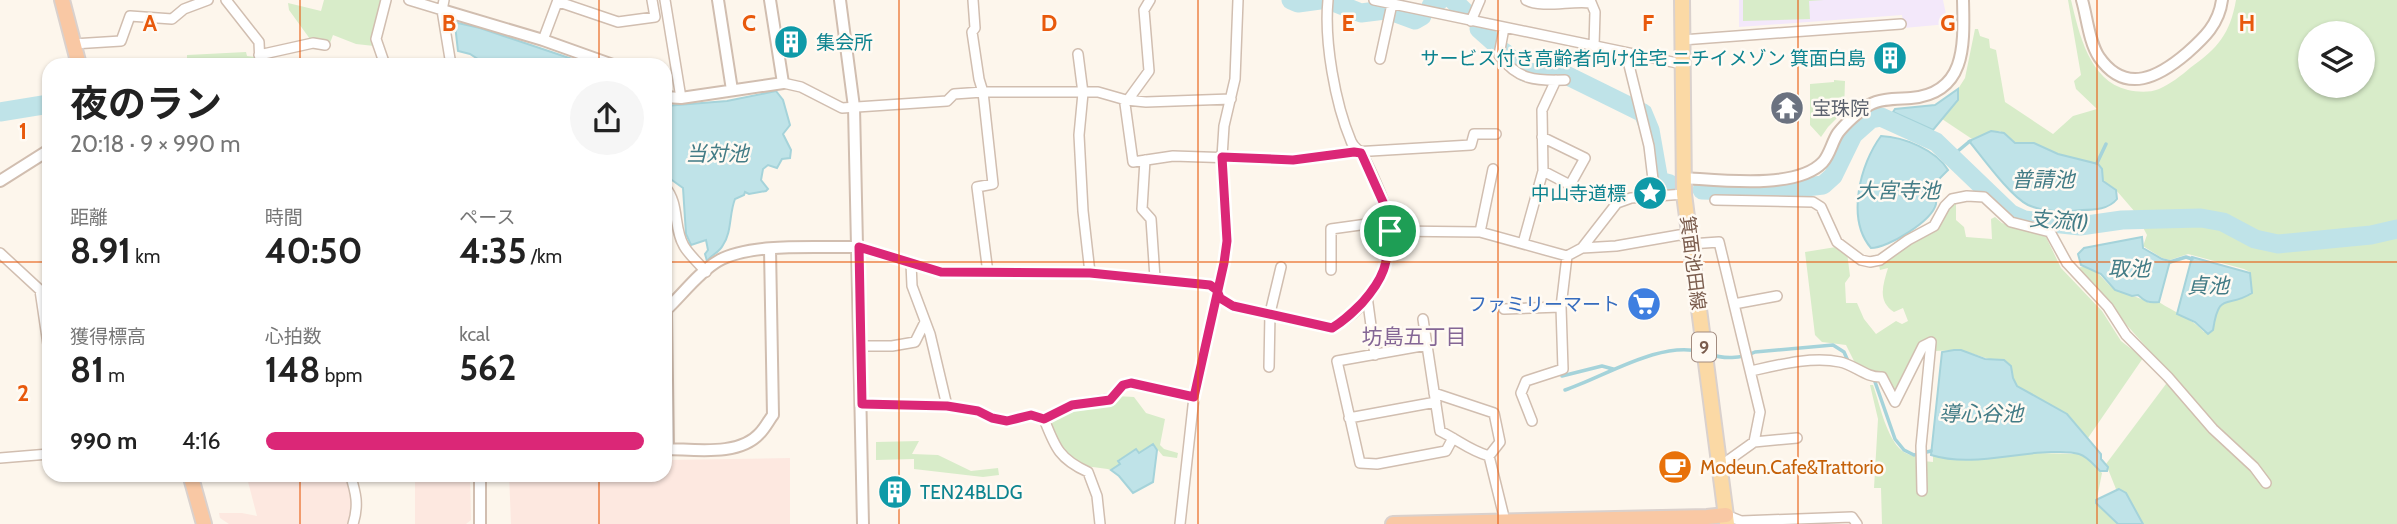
<!DOCTYPE html>
<html lang="ja">
<meta charset="utf-8">
<style>
body{margin:0;font-family:Cabin,"Noto Sans JP",sans-serif;background:#f6f6f6;color:#222;height:100vh;display:flex;flex-direction:column;font-size:26px;white-space:nowrap}
*{box-sizing:border-box;margin:0}
p{font-size:23px;color:#767676}
.icon{flex:none;width:38px;height:38px;fill:none;stroke:currentColor;stroke-width:2;stroke-linecap:round;stroke-linejoin:round}
.map{position:relative;flex:1;overflow:hidden}
.drawer{position:absolute;left:42px;top:58px;width:630px;height:424px;display:flex;flex-direction:column;background:#fff;border-radius:21px;box-shadow:0 2px 5px #0004}
.drawer>*{flex:none}
.buttons{position:absolute;left:2298px;top:21px;display:grid;gap:14px}
.buttons a{display:grid;place-items:center;width:77px;height:77px;border-radius:50%;background:#fff;box-shadow:0 2px 5px #0004;font-size:35px}
.pin{position:absolute;display:grid;place-items:center;width:60px;height:60px;color:#fff;margin:-30px;border:4px solid #fff;border-radius:50%;box-shadow:0 2px 7px #0007}
.round{display:grid;place-items:center;flex:none;width:74px;height:74px;border-radius:37px;background:#f6f6f6}
.summary{display:flex;align-items:center;justify-content:space-between;height:119px;padding:0 28px}
h1{font-size:38px;font-weight:700;line-height:52px}
.figures{display:grid;grid-template-columns:repeat(3,1fr);gap:10px;height:119px;padding:7px 28px}
.figures div{display:grid;align-content:center}
.figures b{font-size:35px;font-weight:700}
.figures small{font-size:19px;font-weight:400}
.figures p{font-size:19px}
ul{padding:0 28px;list-style:none;font-size:23px}
li{display:grid;grid-template-columns:112px 84px 1fr;align-items:center;height:52px}
li i{height:18px;border-radius:9px;background:#db2777}
.map>svg:first-child{display:block}
.commercial{fill:#fde8e0}
.education{fill:#f3e8fa}
.green{fill:#d8ecc9;fill-rule:evenodd}
.water{fill:#bfe3e8;stroke:#a5d3da;stroke-width:2}
.lines{fill:none;stroke-linecap:round;stroke-linejoin:round}
.stream{stroke:#a5d3da;stroke-width:3.5}
.river{stroke:#bfe3e8;stroke-width:19}
.minor-casing{stroke:#d1beb0;stroke-width:12}
.tertiary-casing{stroke:#d1beb0;stroke-width:14}
.primary-casing{stroke:#dad1cd;stroke-width:18}
.trunk-casing{stroke:#dad1cd;stroke-width:18}
.minor{stroke:#fff;stroke-width:9}
.tertiary{stroke:#fff;stroke-width:10}
.primary{stroke:#fbd9a5;stroke-width:14}
.trunk{stroke:#f9c8a4;stroke-width:14}
.route-casing{stroke:#fff;stroke-width:14}
.route{stroke:#db2777;stroke-width:9}
.grid{fill:none;stroke:#e8590c;stroke-width:2;stroke-opacity:0.55}
.labels{text-anchor:middle;dominant-baseline:central;stroke-width:5;stroke-linejoin:round;paint-order:stroke}
.shield{fill:#fffaf3;stroke:#a28b7f;stroke-width:2}
.shield-label{font-size:18px;font-weight:bold;fill:#7a5c4d}
.culture-label{font-size:19px;fill:#0d838f;stroke:#fffaf3;text-anchor:start}
.worship-label{font-size:19px;fill:#5b616d;stroke:#fffaf3;text-anchor:start}
.street-label{font-size:19px;fill:#7a5c4d;stroke:#fffaf3}
.shop-label{font-size:19px;fill:#366cbe;stroke:#fffaf3;text-anchor:end}
.food-label{font-size:19px;fill:#c56008;stroke:#fffaf3;text-anchor:start}
.water-label{font-size:21px;font-style:italic;fill:#437c86;stroke:#fffaf3}
.neighbourhood-label{font-size:21px;fill:#846695;stroke:#fffaf3}
.grid-label{font-size:23px;text-anchor:middle;font-weight:bold;fill:#e8590c;stroke:#fffaf3;stroke-width:5;stroke-linejoin:round;paint-order:stroke}
</style>
<div class="map">
<svg width="2397" height="524" viewBox="0 0 2397 524">
<rect width="100%" height="100%" fill="#fdf6ec"/>
<path class="commercial" d="M790,458V524H511L509,474H665V460Z
M246,474H345L352,503L348,524H229L220,518L219,513H242L257,516Z
M415,474H470L471,520L466,524H415Z"/>
<path class="education" d="M1739,0H1943L1948,24L1904,28L1902,15L1739,27Z"/>
<path class="green" d="M324,0H383L373,33L374,46L356,44L333,35L330,43L310,39L289,10L288,3L321,11Z
M1743,0H1824L1809,1L1810,19L1743,21Z
M2068,0H2071C2079,33 2089,81 2128,90C2137,92 2149,93 2159,89C2170,84 2181,76 2190,68C2218,48 2230,34 2236,0H2397V524H2143L2126,493L2116,489L2106,464L2172,376L2076,268C2098,262 2103,285 2118,291C2130,296 2138,296 2149,303L2159,302C2174,312 2193,319 2204,332L2213,330L2215,315L2223,303L2249,295L2252,291L2250,272L2244,269L2188,254L2170,260L2162,258L2143,246L2147,235L2135,212L2116,190L2103,181L2098,164L2058,154L2034,143H2015L2000,131H1991L1972,139L1942,119L1958,100V89L1965,78L1975,29H1978L1980,36L1989,39L1990,48L1996,50L2005,102L2053,134L2073,116L2097,109L2076,89L2074,81L2081,75ZM2310,33H2362V86H2310Z
M246,52L247,56L255,57V65H187V55Z
M1834,80L1845,81L1844,111L1828,127L1821,137L1810,125V84L1834,82Z
M1956,203V220L1964,227L1966,237L1992,239L1991,219L1995,217L2002,223L2046,237L2061,268L2102,311L2121,341L2143,358L2088,438L2067,414L2017,386L2013,378L2011,366L1961,350L1934,351L1931,340L1894,399L1882,375L1874,377L1855,363L1846,345L1822,342L1815,335L1805,252L1836,247L1847,252L1850,276L1845,283L1846,303H1857L1864,319L1876,334L1896,321L1902,324L1908,321L1903,308L1894,312C1877,301 1883,285 1888,268L1880,270L1879,265Z
M1870,385H1873C1880,405 1885,432 1899,448C1906,456 1916,455 1923,461L1933,462V456L1996,458L2030,453L2082,454L2102,473L2096,503L2118,524H1882L1881,488H1874L1878,419Z
M1116,396L1134,397L1146,413L1165,419L1160,445L1164,449L1178,453L1177,458L1163,456L1153,444L1139,453L1136,450L1118,460L1120,464L1111,470C1102,467 1091,468 1082,465C1065,459 1055,441 1051,425C1061,404 1092,406 1111,403Z
M919,441L912,454L938,455L971,471L998,468L999,475L983,477L914,469V459L876,460V442Z"/>
<path class="water" d="M458,23L480,28L590,65H487L470,54L458,51L455,25Z
M1958,89V100L1933,130L1893,112L1895,109L1935,105Z
M776,91L783,100L790,125L783,134L791,150L790,158L782,159L777,168L768,165L763,169L761,180L768,189L766,191L749,194L745,192L744,195L735,199C729,214 732,232 723,245C719,253 712,254 707,261L705,254L708,250L706,240L691,245L686,234L683,188L665,175V106L727,101Z
M1991,131L2004,133L2015,143H2034L2058,154L2098,164L2102,169L2103,181L2116,190L2117,199C2109,209 2095,210 2082,210C2065,212 2044,212 2028,205C2010,196 1983,158 1969,141Z
M1881,136C1904,137 1936,150 1948,170L1937,181C1935,188 1937,196 1936,204C1932,221 1888,248 1871,248C1846,219 1860,164 1881,136Z
M2142,237L2143,248L2162,259L2170,261L2159,302C2148,303 2146,302 2138,295L2132,296L2115,290L2101,274L2081,265L2078,254L2084,248Z
M2192,257L2250,273L2252,293C2227,309 2219,290 2213,330L2208,334L2195,322L2177,314Z
M1954,350H1961L1985,359L2004,360L2011,366L2013,378L2017,386L2067,414L2101,454V459L2108,467L2107,471H2100C2094,465 2087,456 2079,454C2070,451 2060,452 2051,452C2011,453 1970,467 1931,455L1942,352Z
M1153,444L1157,450L1153,482L1133,493L1119,476L1111,470L1120,464L1118,461L1136,449L1139,453Z
M2119,489L2126,493L2143,524H2118L2096,503V500Z"/>
<g class="lines">
<path class="stream" d="M1952,156L1970,141
M2097,163L2106,144
M2170,262L2186,257L2192,259
M1709,354C1723,359 1741,359 1755,352L1833,345L1844,352L1848,361
M1562,376L1602,366L1613,369
M1874,379L1895,439L1904,450L1914,455L1931,451
M1565,390C1604,377 1661,340 1701,352"/>
<path class="river" d="M1291,0L1298,3L1320,0
M1453,0L1465,12
M1333,2L1361,13L1385,10
M1431,6L1440,0
M1396,13L1415,20L1422,16
M1479,29L1497,45
M1504,52L1524,72L1566,75L1643,113L1650,130L1659,181L1670,184
M0,112L49,104
M1702,190L1764,192L1823,185L1833,176L1853,135L1871,119L1881,117L1936,142L2011,214L2024,220L2080,226L2122,220L2201,218L2223,222L2255,239L2278,244L2371,235L2397,229"/>
<g class="minor-casing">
<path id="minor" d="M226,0L259,42L260,65
M409,0L442,10
M444,0L442,10L451,65
M665,0L681,98
M973,0L975,28L972,32L979,79L983,92L993,184L977,187L988,273
M1150,0L1144,10L1149,71L1125,104L1133,162L1173,156L1293,160L1354,152L1471,145L1474,134H1496
M1374,0L1682,64
M1526,0C1542,9 1572,0 1591,3
M1590,0L1595,12L1594,46
M559,2L618,22L655,17L652,0
M1471,21L1480,0
M1504,28L1499,55C1518,80 1535,81 1565,80
M543,40L558,0
M1682,40L1901,24
M73,44L121,41L130,16L172,19L184,9L208,0
M1626,53L1649,146L1655,196
M1078,54L1083,93L1079,135L1083,211L1090,273
M259,55L313,43L325,45
M1380,59L1392,4
M385,65L376,39L386,0
M783,83L801,87L842,108L947,101L954,94L983,92H1098L1126,100L1146,102L1231,99
M1542,137L1585,158L1570,185L1543,171
M1145,160L1142,209L1151,219L1155,278
M665,187C680,204 673,228 684,246C689,255 699,263 706,272
M1715,200L1813,202L1821,207L1837,242L1861,260L1870,262L1880,260L1908,240L1934,226L1945,206L1952,199L1967,196L1984,197L2011,222L2050,232L2067,263L2108,307L2126,335L2168,377L2213,429L2254,467L2266,483
M1390,231L1480,232L1567,256L1582,248L1616,246L1679,235L1690,238
M1480,232L1493,169
M1523,243L1543,171L1542,110L1556,80
M1690,244L1719,242L1760,412L1754,442
M859,247L941,272L1090,273L1210,285L1217,290L1220,298L1233,306L1332,328C1371,307 1400,257 1387,212C1384,200 1368,163 1361,153C1358,149 1353,147 1351,141C1335,103 1324,41 1328,0
M1582,248L1617,203L1631,198L1684,194
M0,253L40,290L49,351
M911,263L912,286L930,334L947,406
M1331,270V229L1389,221
M1367,296L1375,355
M1734,304L1777,296
M1504,309L1561,307
M1423,319L1440,431C1460,441 1469,450 1489,456L1500,442L1494,413L1434,393
M1427,345L1337,361L1360,463L1377,464L1446,451L1453,438
M860,346H892L915,342L925,322
M1269,367L1270,313L1281,267
M1751,371C1778,365 1812,356 1840,362C1855,365 1866,378 1882,377L1895,402L1923,346L1931,342L1921,446L1922,491
M861,404L947,406L978,411L992,418L1008,421L1031,415L1044,419L1072,405L1110,399L1123,385L1131,383L1194,397
M1349,418L1436,402
M1044,419C1055,447 1059,459 1088,472L1097,496L1100,524
M1532,421L1521,393L1526,381L1563,369L1561,307L1567,256
M1489,456L1505,521
M0,458L49,454
M1719,467L1754,442L1797,438
M350,474C356,493 359,505 353,524
M1726,515L1741,521L1852,517L1857,524
M1180,524L1194,397L1224,263L1227,241L1222,157L1224,126L1235,79L1238,0"/>
</g>
<g class="tertiary-casing">
<path id="tertiary" d="M718,0L732,90
M840,0L854,107L863,524
M2082,0C2087,17 2089,42 2099,57C2126,96 2160,76 2187,53C2204,38 2219,24 2222,0
M442,10L543,40L613,65
M665,97L681,98L783,83L770,0
M1684,178C1720,180 1797,190 1823,162C1830,154 1832,142 1838,133C1845,124 1859,111 1869,105C1881,98 1898,99 1911,98C1967,93 1964,44 1963,0
M0,181L49,150
M665,449C694,449 739,457 760,433C765,428 769,420 773,415L770,249
M668,449L666,310C682,295 699,272 718,261C751,242 820,248 859,247
M480,474V524"/>
</g>
<g class="primary-casing">
<path id="primary" d="M1682,0L1684,194L1727,524"/>
</g>
<g class="trunk-casing">
<path id="trunk" d="M62,0L79,65
M190,474L204,524
M1393,524L1707,517L1726,515"/>
</g>
<use href="#minor" class="minor"/>
<use href="#tertiary" class="tertiary"/>
<use href="#primary" class="primary"/>
<use href="#trunk" class="trunk"/>
</g>
<g class="lines">
<g class="route-casing">
<path id="route" d="M1390,231C1387,265 1385,277 1362,303C1352,313 1344,321 1332,328L1233,306L1220,298L1217,290L1210,285L1090,273L941,272L859,247L862,404L947,406L978,411L992,418L1007,421L1031,415L1044,419L1072,405L1110,400L1123,385L1131,383L1194,397L1224,263L1227,241L1222,157L1293,160L1354,152L1361,153L1387,211L1390,231"/>
</g>
<use href="#route" class="route"/>
</g>
<path class="grid" d="M300,0V65M599,0V65M899,0V524M1198,0V524M1498,0V524M1798,0V524M2097,0V524M0,262H49M665,262H2397M300,474V524M599,474V524"/>
<defs>
<g id="building-disc" transform="scale(1.75)"><circle r="9.5" fill="#0f9aa8" stroke="#fffaf3"/><path d="M-4-6H4V6H1V3H-1V6H-4ZM-2.5-4.3h1.7v1.8h-1.7ZM.8-4.3h1.7v1.8H.8ZM-2.5-1h1.7V.8h-1.7ZM.8-1h1.7V.8H.8Z" fill="#fff"/></g>
<g id="temple-disc" transform="scale(1.75)"><circle r="9.5" fill="#6b7280" stroke="#fffaf3"/><path d="M0-6L5-2H3V0L6.5 2.5H4V6H1.5V3h-3V6H-4V2.5H-6.5L-3 0V-2H-5Z" fill="#fff"/></g>
<g id="sight-disc" transform="scale(1.75)"><circle r="9.5" fill="#0f9aa8" stroke="#fffaf3"/><path d="M0-6L1.8-2.2L6-1.7L2.9 1.2L3.7 5.4L0 3.3L-3.7 5.4L-2.9 1.2L-6-1.7L-1.8-2.2Z" fill="#fff"/></g>
<g id="supermarket-disc" transform="scale(1.75)"><circle r="9.5" fill="#3f7fe0" stroke="#fffaf3"/><path d="M-6-5.5h2.5l.6 2H6L4.5 2H-2.5L-4.4-4H-6ZM-1.5 3.2a1.3 1.3 0 1 0 .1 0ZM3 3.2a1.3 1.3 0 1 0 .1 0Z" fill="#fff"/></g>
<g id="cafe-disc" transform="scale(1.75)"><circle r="9.5" fill="#e8710a" stroke="#fffaf3"/><path d="M-5.5-4.5H6V0H3Q3 3.5 0 3.5H-2.5Q-5.5 3.5-5.5 0ZM3-3.2v2h1.7v-2ZM-6 4.5H4V6H-6Z" fill="#fff"/></g>
</defs>
<g fill-rule="evenodd">
<use href="#building-disc" x="791" y="42"/>
<use href="#building-disc" x="1890" y="58"/>
<use href="#temple-disc" x="1787" y="108"/>
<use href="#sight-disc" x="1650" y="193"/>
<use href="#supermarket-disc" x="1644" y="304"/>
<use href="#cafe-disc" x="1675" y="467"/>
<use href="#building-disc" x="895" y="492"/>
</g>
<g class="labels">
<rect class="shield" x="1692" y="332.5" width="24" height="29" rx="5"/>
<g class="shield-label">
<text x="1704" y="347">9</text>
</g>
<g class="culture-label">
<text x="816" y="42">集会所</text>
<text x="1866" y="58" text-anchor="end">サービス付き高齢者向け住宅 ニチイメゾン 箕面白島</text>
<text x="1626" y="193" text-anchor="end">中山寺道標</text>
<text x="920" y="492">TEN24BLDG</text>
</g>
<g class="worship-label">
<text x="1812" y="108">宝珠院</text>
</g>
<g class="street-label">
<text transform="translate(1693 263) rotate(83)">箕面池田線</text>
</g>
<g class="shop-label">
<text x="1620" y="304">ファミリーマート</text>
</g>
<g class="food-label">
<text x="1700" y="467">Modeun.Cafe&amp;Trattorio</text>
</g>
<g class="water-label">
<text x="717" y="153">当対池</text>
<text x="2043" y="179">普請池</text>
<text x="1898" y="190">大宮寺池</text>
<text transform="translate(2059 220) rotate(4)">支流(1)</text>
<text x="2129" y="268">取池</text>
<text x="2208" y="285">貞池</text>
<text x="1981" y="413">導心谷池</text>
</g>
<g class="neighbourhood-label">
<text x="1414" y="336">坊島五丁目</text>
</g>
</g>
<g class="grid-label">
<text x="150" y="31">A</text>
<text x="449" y="31">B</text>
<text x="749" y="31">C</text>
<text x="1049" y="31">D</text>
<text x="1348" y="31">E</text>
<text x="1648" y="31">F</text>
<text x="1948" y="31">G</text>
<text x="2247" y="31">H</text>
<text x="23" y="139">1</text>
<text x="23" y="401">2</text>
</g>
</svg>
<div class="buttons">
<a><svg class="icon" aria-label="layers" viewBox="0 0 24 24"><path d="M12 4l9 5-9 5-9-5zM3 14l9 5 9-5"/></svg></a>
</div>
<div class="pin" style="left:1390px;top:231px;background:#1e9e55"><svg class="icon" aria-label="arrive" viewBox="0 0 24 24"><path d="M6 21V4h12l-3 4 3 4H6"/></svg></div>
<section class="drawer">
<div class="summary"><div><h1>夜のラン</h1><p>20:18 · 9 × 990 m</p></div><a class="round"><svg class="icon" aria-label="share" viewBox="0 0 24 24"><path d="M12 15V3M7 8l5-5 5 5M5 13v7h14v-7"/></svg></a></div>
<div class="figures">
<div><p>距離</p><b>8.91<small> km</small></b></div>
<div><p>時間</p><b>40:50</b></div>
<div><p>ペース</p><b>4:35<small> /km</small></b></div>
</div>
<div class="figures">
<div><p>獲得標高</p><b>81<small> m</small></b></div>
<div><p>心拍数</p><b>148<small> bpm</small></b></div>
<div><p>kcal</p><b>562</b></div>
</div>
<ul>
<li><b>990 m</b>4:16<i style="width:100%"></i></li>
</ul>
</section>
</div>
